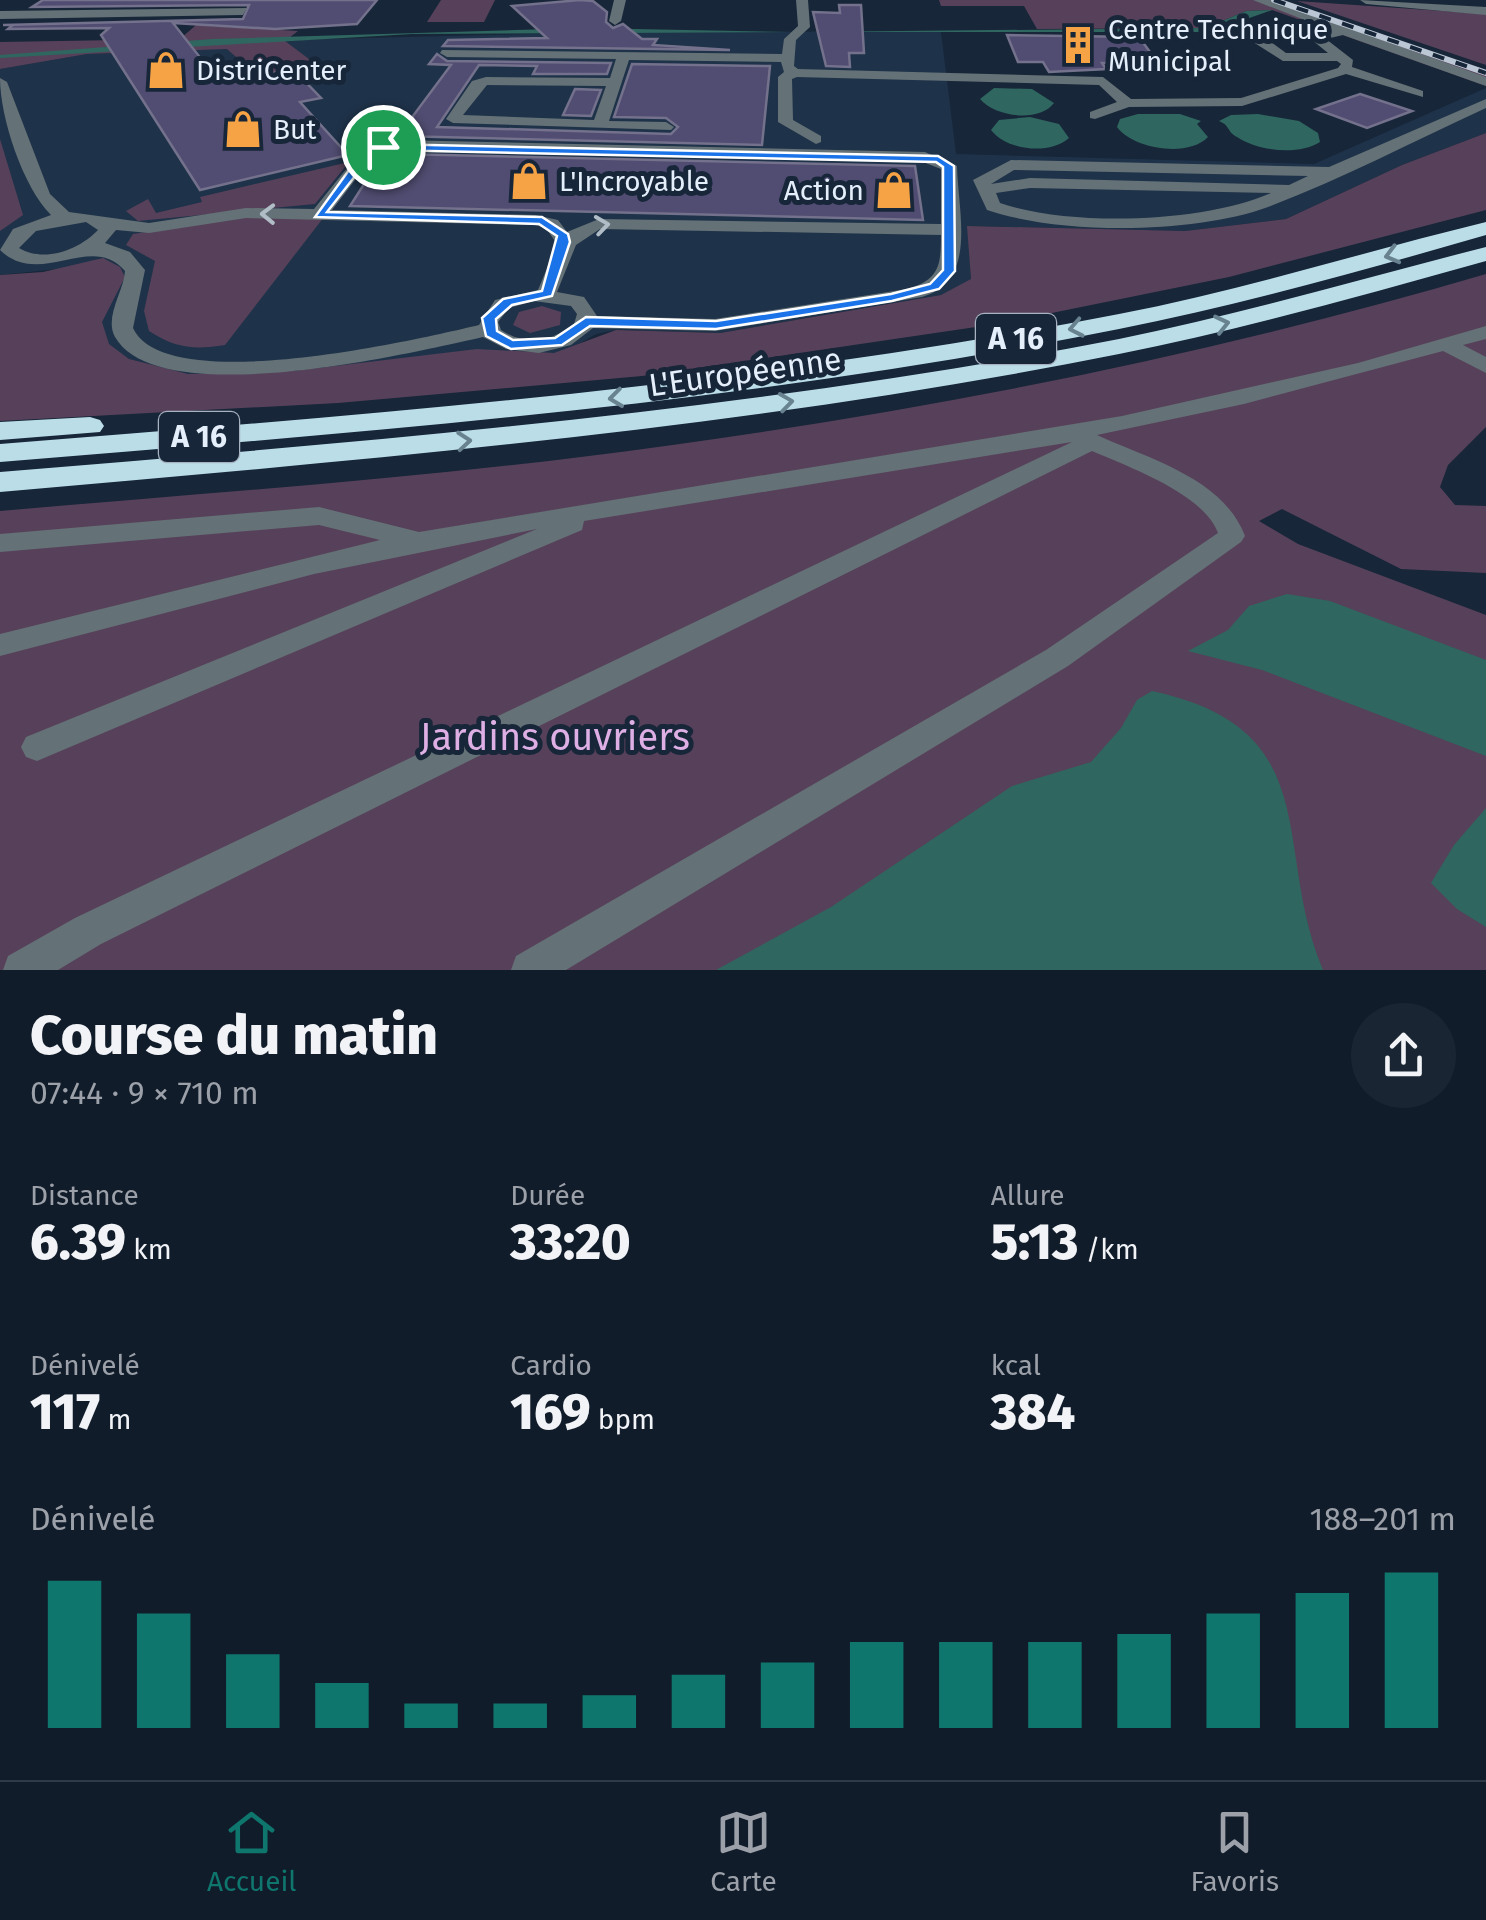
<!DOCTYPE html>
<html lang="fr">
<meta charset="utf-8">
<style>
body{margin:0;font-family:"Fira Sans",sans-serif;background:#1a2533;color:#f1f3f6;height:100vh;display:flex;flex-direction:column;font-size:38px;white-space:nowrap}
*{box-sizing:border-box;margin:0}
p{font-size:32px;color:#9ca1a9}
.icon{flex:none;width:55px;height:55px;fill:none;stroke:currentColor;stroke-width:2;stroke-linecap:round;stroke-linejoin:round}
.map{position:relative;height:970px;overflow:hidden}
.side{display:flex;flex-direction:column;background:#111c2b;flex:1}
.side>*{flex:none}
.pin{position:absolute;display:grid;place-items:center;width:85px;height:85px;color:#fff;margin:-42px;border:5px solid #fff;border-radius:50%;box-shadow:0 2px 10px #0007}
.round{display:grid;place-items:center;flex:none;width:105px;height:105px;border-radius:52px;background:#1a2533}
.overview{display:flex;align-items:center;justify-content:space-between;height:170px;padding:0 30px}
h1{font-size:55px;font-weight:800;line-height:75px}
.metrics{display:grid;grid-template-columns:repeat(3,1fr);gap:15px;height:170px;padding:10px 30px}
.metrics div{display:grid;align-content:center}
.metrics b{font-size:50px;font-weight:800}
.metrics small{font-size:28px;font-weight:400}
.metrics p{font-size:28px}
.chart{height:280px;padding:20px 30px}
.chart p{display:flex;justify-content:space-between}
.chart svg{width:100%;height:180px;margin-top:10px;stroke:#0f766e;stroke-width:6}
.tabs{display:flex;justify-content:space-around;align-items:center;height:140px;border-top:2px solid #303a47;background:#111c2b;font-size:28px;color:#9ca1a9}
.tabs a{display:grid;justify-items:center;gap:5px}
.tabs .selected{color:#0f766e}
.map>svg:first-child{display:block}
.built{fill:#1e3249}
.green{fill:#57415a}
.water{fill:#2f665f}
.building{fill:#514d72;stroke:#73718b;stroke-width:2.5}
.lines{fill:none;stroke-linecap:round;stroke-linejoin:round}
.minor{fill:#647176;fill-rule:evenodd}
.highway{fill:#badde8;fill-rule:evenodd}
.rail-casing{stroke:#bcc7d5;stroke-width:6}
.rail{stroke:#172639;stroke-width:4;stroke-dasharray:12;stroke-linecap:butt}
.oneway{stroke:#b1bdc6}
.oneway2{stroke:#688290}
.route{fill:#1a73e8;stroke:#fff;stroke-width:2.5;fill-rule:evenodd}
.labels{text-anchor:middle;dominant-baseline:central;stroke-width:10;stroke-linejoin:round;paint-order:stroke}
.far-poi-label{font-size:28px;fill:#e5effb;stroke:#172639;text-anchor:start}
.shield{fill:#172639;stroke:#a7b3c1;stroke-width:2.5}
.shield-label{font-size:30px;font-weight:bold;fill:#e5effb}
.street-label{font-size:32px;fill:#e5effb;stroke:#172639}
.near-park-label{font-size:38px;fill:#deafe4;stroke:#172639}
</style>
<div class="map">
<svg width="1486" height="970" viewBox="0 0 1486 970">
<rect width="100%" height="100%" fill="#172639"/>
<path class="built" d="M611,32H941L956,154L1314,164L1486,88V133L1402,165L1286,219L1185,231L968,226L971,280L941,295L720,333L616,330L596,334L535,370L29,395L68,268L0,275V69L87,54L291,46L284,40Z"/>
<path class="green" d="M441,0H495L484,22H427Z
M939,0H1269L1474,70L1486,75V86L1272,10L1246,11L1206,28L1037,29L1024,6H941Z
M1297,1L1486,14V65Z
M203,19H213L208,26L298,31L285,41L317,65L257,75L227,49L87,54L0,69V42L180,39Z
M1486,133V210L1229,277L1003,323L642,376L338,403L0,421V275L43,272L103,258L120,267L125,277L102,322L109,344L129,359L188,374L293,371L477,349L554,353L616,330L720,333L941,295L971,279L967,226L1185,231L1286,219L1402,165Z
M0,139L23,215L0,231Z
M349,162L315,204L138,221L126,211L148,199L156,213L202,202L200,197Z
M324,217L225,345C194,350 175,348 149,331L144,311L155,261L126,245L133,234L237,218Z
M1486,274V427L1448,465L1440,487L1455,505L1486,506V573L1401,569L1282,509L1259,521L1298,544L1486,615V970H0V511C194,494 388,481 581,457C886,419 1191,361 1486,274Z
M542,306L561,312L560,325L530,333L513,325L519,312Z"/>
<path class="water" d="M1272,10L1210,32H802L1206,28L1246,11Z
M582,28L793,32L412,34L0,58V55L213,39Z
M994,88L1032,89L1054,103C1039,123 995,117 980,99Z
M1138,114H1180L1201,121L1197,124L1208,137C1188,158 1133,149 1117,127L1120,119Z
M1258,114L1299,121L1318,133L1320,142C1298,156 1258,151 1237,137C1226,131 1231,126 1219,121L1231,115Z
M1030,117L1059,124L1069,138C1050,155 1007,151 991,130L999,120Z
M1287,594L1330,601L1486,660V756L1262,670L1188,651L1228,630L1249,606Z
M1152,691C1329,729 1271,847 1323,970H716L831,907L1012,786L1091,762L1121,728L1137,700Z
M1486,808V927L1457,909L1431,883L1454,845Z"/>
<path class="building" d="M43,0H377L357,24L275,29L173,23L220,83L293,69L321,98L300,102L348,155L200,190L101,35L109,28L8,29L13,25H3L243,19L249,5L32,7Z
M580,0L593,1L607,12L606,22L613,28L623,24L642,39H657L653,45L730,50L443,46L448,40L547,38L512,6Z
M839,5H861L864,53H849L850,67L826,66L813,12L840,13Z
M1007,35L1139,37L1158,63H1102L1106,69L1049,72L1043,62H1018Z
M437,54L447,61L611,63L607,74H533L537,66L479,65L437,127L671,134L678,127L666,118L614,117L632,64L770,66L762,145L398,136L451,65L429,64Z
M575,89L601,90L591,116L563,115Z
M1360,94L1412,111L1367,128L1316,109Z
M399,154L915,166L923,220L350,206L380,159Z"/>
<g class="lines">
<path class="minor" d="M614,0H626L621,21L615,25L609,21Z
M796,0H808L810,27L796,40L794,66L798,69L1103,77L1131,99L1241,98L1338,68L1341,64L1337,61H1283L1253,42L1258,35L1330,30L1253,0H1270L1486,77V86L1343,35L1326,39L1353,60L1352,67L1423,91V97L1346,74L1242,106L1129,107L1095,119L1090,118V112L1117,102L1099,85L797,77L792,79L793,120L821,136V142L816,144L778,122V77L784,72L781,62L629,60L609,121L666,122L674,127L671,130L453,123L446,119L472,81L486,77L610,78L616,59L447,57L440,53L442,50L782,54L784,39L798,26ZM1312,40L1328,53H1286L1271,42ZM487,85L606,86L594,120L463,115Z
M1360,0L1486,7V15L1366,4Z
M247,8L243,15L0,19V11Z
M0,78L7,82L50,194L69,212L149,223L246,208L314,209L360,152L397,140L925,152L957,166C958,213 978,281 922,297L715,331L593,328L571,345L539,353L506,349L483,337C412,353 159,413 115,337C104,317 124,291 125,271C92,231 40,289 0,250L13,229L51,215C23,187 0,118 0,78ZM398,150L923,162L941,169V224L599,219L567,232L558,220L535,215L332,210L372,158ZM246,218L535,225L546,228L557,244L538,290L495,300L479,325C416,340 165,398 133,328L145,270L130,252L105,243L116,230L149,233ZM86,222L98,230C79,250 44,263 19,248L36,231ZM600,229L941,235C941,266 939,280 907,289L715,319L597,316L584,297L557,292L576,245ZM534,301L571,306L577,314L574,324C552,342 525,346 501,330L498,322L509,308Z
M1486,99V108C1414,141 1342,179 1268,207C1195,234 1060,235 987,210L973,180L1011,160L1329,167ZM1014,170L1308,176L1289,185L1030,178L991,184ZM1030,188L1271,193C1202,223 1071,227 1000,203L996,193Z
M1486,326V339L1463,345L1486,357V373L1443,351L1244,404L1097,435C1149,459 1223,478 1245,536L1241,542L1068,666L566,970H511L516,956L1046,650L1218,533C1204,494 1129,467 1092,451L101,944L58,970H3L8,956L75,918L1072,442L584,521L582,530L37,761L26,757L21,747L26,737L537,529L314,574L0,656V634L380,540L319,525L0,552V534L319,507L419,532L1122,416L1358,363Z"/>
<path class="highway" d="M1486,222V235C1365,270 1243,304 1119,329C750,403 375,431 0,462V444C375,414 750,386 1119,314C1243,290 1363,252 1486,222Z
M1486,247V261C1364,295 1243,329 1119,354C750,428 374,459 0,492V472C374,441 750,411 1119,339C1243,314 1363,278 1486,247Z
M90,417L100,420L104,426L100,432L0,440V422Z"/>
<g class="rail-casing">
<path id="rail" d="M1274,0L1486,73"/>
</g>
<use href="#rail" class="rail"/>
</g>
<defs><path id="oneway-chevron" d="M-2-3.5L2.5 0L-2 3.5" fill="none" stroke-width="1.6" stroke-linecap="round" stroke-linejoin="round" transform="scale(2.5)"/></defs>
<g class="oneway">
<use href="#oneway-chevron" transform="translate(268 214) rotate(-179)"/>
<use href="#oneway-chevron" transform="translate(602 225) rotate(-8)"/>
</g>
<g class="oneway2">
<use href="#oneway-chevron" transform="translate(1392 255) rotate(165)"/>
<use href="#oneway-chevron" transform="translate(1222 324) rotate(-13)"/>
<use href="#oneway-chevron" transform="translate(1076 328) rotate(169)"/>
<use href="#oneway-chevron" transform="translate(616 398) rotate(173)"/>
<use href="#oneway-chevron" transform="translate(786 402) rotate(-8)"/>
<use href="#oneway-chevron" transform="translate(464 441) rotate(-5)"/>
</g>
<path class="route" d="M383,144L938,156L954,166L955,271L939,289L892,301L716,329L590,326L562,345L511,349L486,336L482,318L503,299L542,291L557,236L539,224L315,217L362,152ZM384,150L936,162L943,167V270L930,284L891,294L716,321L586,317L555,338L513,340L497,331L496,319L512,305L552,296L570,242L568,234L542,217L327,212L370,157Z"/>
<defs>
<g id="building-bare" transform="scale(3)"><path d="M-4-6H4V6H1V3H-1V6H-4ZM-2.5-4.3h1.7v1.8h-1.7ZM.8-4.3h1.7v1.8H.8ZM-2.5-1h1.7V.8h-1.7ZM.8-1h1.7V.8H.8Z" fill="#f5a345" stroke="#172639" stroke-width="2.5" paint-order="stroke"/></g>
<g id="shop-bare" transform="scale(3)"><path d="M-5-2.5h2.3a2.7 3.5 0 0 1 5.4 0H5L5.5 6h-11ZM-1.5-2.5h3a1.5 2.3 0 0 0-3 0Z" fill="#f5a345" stroke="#172639" stroke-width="2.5" paint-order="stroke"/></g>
</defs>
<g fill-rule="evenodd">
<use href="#building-bare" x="1078" y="45"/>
<use href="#shop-bare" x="166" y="70"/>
<use href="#shop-bare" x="243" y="129"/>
<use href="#shop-bare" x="529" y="181"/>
<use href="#shop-bare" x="894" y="190"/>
</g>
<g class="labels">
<g class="far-poi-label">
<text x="1108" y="29">Centre Technique<tspan x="1108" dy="32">Municipal</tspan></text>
<text x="196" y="70">DistriCenter</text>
<text x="273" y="129">But</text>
<text x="559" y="181">L'Incroyable</text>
<text x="864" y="190" text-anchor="end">Action</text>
</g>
<g class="shield">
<rect x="976" y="314" width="80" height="50" rx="8"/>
<rect x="159" y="412" width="80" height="50" rx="8"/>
</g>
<g class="shield-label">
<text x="1016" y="339">A 16</text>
<text x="199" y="437">A 16</text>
</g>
<g class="street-label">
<text transform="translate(745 372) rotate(-8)">L'Européenne</text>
</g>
<g class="near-park-label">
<text x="555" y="737">Jardins ouvriers</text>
</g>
</g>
</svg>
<div class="pin" style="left:383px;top:147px;background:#1e9e55"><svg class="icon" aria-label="arrive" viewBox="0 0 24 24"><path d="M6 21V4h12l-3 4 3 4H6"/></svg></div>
</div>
<section class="side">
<div class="overview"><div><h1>Course du matin</h1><p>07:44 · 9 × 710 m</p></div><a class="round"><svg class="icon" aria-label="share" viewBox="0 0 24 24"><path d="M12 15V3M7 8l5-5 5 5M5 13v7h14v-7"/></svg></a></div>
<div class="metrics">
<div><p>Distance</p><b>6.39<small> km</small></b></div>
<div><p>Durée</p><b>33:20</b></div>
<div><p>Allure</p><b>5:13<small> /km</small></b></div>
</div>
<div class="metrics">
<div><p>Dénivelé</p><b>117<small> m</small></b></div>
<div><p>Cardio</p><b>169<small> bpm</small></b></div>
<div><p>kcal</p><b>384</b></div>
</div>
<div class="chart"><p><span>Dénivelé</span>188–201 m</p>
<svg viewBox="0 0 160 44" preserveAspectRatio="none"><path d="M5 44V8M15 44V16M25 44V26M35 44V33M45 44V38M55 44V38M65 44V36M75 44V31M85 44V28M95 44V23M105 44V23M115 44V23M125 44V21M135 44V16M145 44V11M155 44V6"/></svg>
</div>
</section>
<nav class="tabs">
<a class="selected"><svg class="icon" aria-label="home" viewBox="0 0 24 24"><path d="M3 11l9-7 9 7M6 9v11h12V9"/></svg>Accueil</a>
<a><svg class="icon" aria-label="map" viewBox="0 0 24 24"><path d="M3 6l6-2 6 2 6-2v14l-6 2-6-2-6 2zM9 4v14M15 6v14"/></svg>Carte</a>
<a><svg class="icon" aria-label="saved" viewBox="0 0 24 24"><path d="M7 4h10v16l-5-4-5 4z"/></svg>Favoris</a>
</nav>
